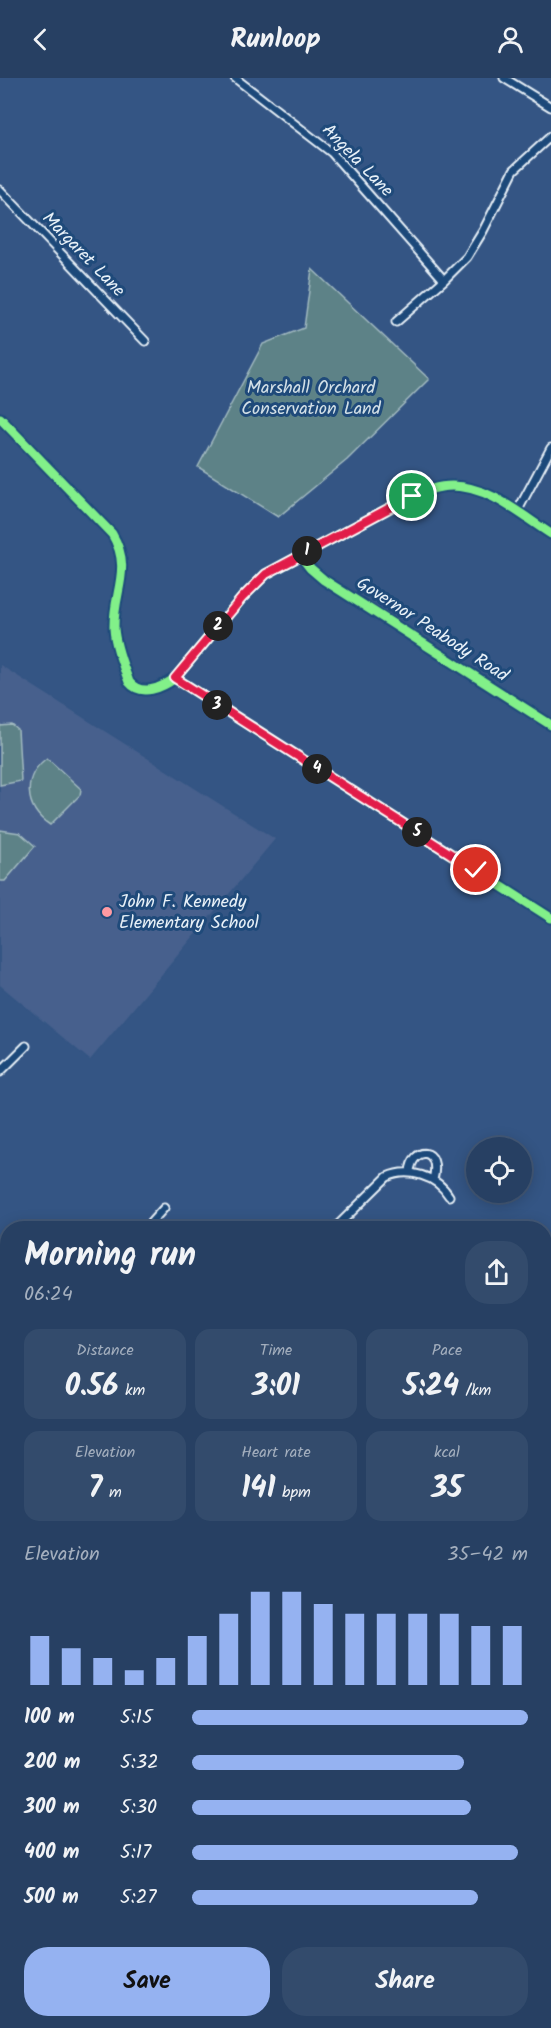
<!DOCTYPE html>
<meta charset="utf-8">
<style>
body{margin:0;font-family:Kalam,sans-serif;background:#334b6c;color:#f1f3f6;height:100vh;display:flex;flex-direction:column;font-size:22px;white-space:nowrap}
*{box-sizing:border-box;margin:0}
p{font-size:20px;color:#a4afbe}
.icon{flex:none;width:33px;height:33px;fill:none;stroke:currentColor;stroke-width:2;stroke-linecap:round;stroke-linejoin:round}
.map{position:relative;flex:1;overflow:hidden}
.panel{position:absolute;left:0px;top:1143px;width:552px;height:807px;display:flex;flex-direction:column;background:#274063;border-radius:24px 24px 0 0;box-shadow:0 3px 15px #0003,0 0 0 2px #435978}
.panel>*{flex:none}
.tools{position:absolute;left:466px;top:1059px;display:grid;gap:12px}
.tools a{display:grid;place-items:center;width:66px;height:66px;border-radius:50%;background:#274063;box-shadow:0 3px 15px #0003,0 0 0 2px #435978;font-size:30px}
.pin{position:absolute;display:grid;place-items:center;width:51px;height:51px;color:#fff;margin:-26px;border:3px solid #fff;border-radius:50%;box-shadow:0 2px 6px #0007}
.km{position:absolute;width:30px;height:30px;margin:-15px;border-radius:50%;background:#222;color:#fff;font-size:16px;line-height:30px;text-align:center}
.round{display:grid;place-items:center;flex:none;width:63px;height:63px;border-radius:24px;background:#334b6c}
.head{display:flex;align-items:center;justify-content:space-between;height:102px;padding:0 24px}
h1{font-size:33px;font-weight:800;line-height:45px}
.figures{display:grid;grid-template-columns:repeat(3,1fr);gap:9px;height:102px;padding:6px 24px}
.figures div{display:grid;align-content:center;border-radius:15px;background:#334b6c;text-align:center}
.figures b{font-size:30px;font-weight:800}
.figures small{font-size:16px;font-weight:400}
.figures p{font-size:16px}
.chart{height:168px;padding:12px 24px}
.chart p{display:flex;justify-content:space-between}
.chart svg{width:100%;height:108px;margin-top:6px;stroke:#95b2f1;stroke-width:6}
.cta{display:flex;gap:12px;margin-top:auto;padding:12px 24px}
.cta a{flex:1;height:69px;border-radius:24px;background:#95b2f1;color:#111;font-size:24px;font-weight:800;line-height:69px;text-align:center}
.cta a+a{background:#334b6c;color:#f1f3f6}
ul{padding:0 24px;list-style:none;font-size:20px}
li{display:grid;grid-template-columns:96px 72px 1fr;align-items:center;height:45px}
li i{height:15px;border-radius:8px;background:#95b2f1}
header{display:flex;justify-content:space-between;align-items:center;height:78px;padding:0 24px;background:#274063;font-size:27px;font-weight:800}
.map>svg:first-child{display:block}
.built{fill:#47618d}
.green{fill:#5d8287;stroke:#a2bac0;stroke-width:1.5}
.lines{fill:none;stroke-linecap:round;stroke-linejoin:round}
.stream{stroke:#86aac3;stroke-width:2}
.street-casing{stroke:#e8f1f8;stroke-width:11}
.secondary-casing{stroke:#e8f1f8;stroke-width:14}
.street{stroke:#1f4a7a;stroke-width:7}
.secondary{stroke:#1f4a7a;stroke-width:9}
.rail-casing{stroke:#e8f1f8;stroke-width:4.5}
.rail{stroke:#1f4a7a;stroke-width:2;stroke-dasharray:7;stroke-linecap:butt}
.cycleway-casing{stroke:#1f4a7a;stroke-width:13}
.cycleway{stroke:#82f089;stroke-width:9}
.route-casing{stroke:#fff;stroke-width:12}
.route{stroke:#e11d48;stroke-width:8}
.poi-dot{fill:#ff9aa2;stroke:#1f4a7a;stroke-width:2}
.labels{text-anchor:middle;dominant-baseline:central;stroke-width:6;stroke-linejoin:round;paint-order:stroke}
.street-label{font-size:18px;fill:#e8f1f8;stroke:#1f4a7a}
.park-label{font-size:18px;fill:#d3e0e7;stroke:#1f4a7a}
.poi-label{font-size:18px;fill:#e8f1f8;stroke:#1f4a7a;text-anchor:start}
</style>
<header><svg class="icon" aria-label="back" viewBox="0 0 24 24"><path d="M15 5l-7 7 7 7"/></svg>Runloop<svg class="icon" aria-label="person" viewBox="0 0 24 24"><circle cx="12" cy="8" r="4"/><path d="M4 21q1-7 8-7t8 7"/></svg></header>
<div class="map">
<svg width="551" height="1950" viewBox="0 0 551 1950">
<rect width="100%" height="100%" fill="#345584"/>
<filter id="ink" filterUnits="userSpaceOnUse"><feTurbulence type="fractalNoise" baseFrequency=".0167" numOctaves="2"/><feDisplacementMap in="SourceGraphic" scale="12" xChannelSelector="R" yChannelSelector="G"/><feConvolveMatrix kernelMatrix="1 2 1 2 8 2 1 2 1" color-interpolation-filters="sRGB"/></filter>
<g filter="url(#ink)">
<path class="built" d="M0,587L275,761L90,982L0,907Z"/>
<path class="green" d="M312,191L429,301L347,382L278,439L198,389L263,266L304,250Z
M12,647L18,652L21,703L0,707V648Z
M47,680L81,711L80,717L50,747C24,730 22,698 47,680Z
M0,752L20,755L35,768L5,803H0Z"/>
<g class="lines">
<path class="stream" d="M0,1594L8,1599"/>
<g class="street-casing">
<path id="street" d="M235,0L332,75L444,202
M504,0L551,29
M0,112L145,263
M396,244L444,202L467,179L483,153L514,92L551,58
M0,340L112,456C133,491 113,514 114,550C115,568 123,587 129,604C141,619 162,610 175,600L242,520L266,496L412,418C425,413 438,408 452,408C489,408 521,437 551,456
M517,434L551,370
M300,477L310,490L324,502L551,647
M175,600L551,840
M0,994L26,968
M410,1094C412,1068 442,1068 433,1102
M146,1150L164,1130
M335,1150L387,1099C408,1089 437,1098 449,1118
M0,1312L8,1304
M544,1438L551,1445
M544,1491L551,1489
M0,1645L8,1648
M544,1789L551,1790"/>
</g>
<g class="secondary-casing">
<path id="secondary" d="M0,1444L8,1449
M544,1658L551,1656
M358,1950L365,1942"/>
</g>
<use href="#street" class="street"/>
<use href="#secondary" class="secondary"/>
<g class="rail-casing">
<path id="rail" d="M0,1915L8,1916
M176,1942L217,1949
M208,1942L256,1950"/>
</g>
<use href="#rail" class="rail"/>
<g class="cycleway-casing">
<path id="cycleway" d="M0,340L112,456C133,491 113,514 114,550C115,568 123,587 129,604C141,619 162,610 175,600L242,520L266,496L412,418C425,413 438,408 452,408C489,408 521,437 551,456
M300,477L310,490L324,502L551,647
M175,600L551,840"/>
</g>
<use href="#cycleway" class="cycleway"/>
</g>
</g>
<g class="lines" filter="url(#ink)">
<g class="route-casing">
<path id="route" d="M412,418L266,496L242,520L175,600L476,792"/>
</g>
<use href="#route" class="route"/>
</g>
<circle class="poi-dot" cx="107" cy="834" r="6"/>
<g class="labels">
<g class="street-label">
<text transform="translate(357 83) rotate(46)">Angela Lane</text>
<text transform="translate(83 177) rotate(46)">Margaret Lane</text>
<text transform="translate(432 552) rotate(33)">Governor Peabody Road</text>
</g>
<g class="park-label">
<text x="311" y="310">Marshall Orchard<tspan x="311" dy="21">Conservation Land</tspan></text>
</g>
<g class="poi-label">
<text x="119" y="824">John F. Kennedy<tspan x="119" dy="21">Elementary School</tspan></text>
</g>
</g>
</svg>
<div class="tools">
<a><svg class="icon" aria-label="locate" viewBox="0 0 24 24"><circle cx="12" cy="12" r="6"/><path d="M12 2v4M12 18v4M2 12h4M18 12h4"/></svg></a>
</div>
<div class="pin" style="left:412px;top:418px;background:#1e9e55"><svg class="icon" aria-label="arrive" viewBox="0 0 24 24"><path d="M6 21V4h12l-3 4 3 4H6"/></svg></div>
<div class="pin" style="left:476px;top:792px;background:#d93025"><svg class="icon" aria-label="check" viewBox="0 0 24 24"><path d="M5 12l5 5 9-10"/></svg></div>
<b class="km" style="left:307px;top:473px">1</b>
<b class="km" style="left:218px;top:548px">2</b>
<b class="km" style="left:217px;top:627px">3</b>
<b class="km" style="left:317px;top:691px">4</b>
<b class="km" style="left:417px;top:754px">5</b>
<section class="panel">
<div class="head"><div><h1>Morning run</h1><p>06:24</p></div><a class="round"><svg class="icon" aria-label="share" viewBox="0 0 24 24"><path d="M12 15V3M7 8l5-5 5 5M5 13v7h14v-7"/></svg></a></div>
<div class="figures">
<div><p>Distance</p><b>0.56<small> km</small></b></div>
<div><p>Time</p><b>3:01</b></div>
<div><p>Pace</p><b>5:24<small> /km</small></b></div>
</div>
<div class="figures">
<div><p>Elevation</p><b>7<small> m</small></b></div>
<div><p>Heart rate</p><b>141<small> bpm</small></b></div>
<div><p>kcal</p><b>35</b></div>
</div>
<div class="chart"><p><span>Elevation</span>35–42 m</p>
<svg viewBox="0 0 160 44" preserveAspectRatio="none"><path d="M5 44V24M15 44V29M25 44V33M35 44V38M45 44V33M55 44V24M65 44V15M75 44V6M85 44V6M95 44V11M105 44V15M115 44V15M125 44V15M135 44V15M145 44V20M155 44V20"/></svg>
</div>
<ul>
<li><b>100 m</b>5:15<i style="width:100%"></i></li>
<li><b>200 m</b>5:32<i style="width:81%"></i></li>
<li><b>300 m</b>5:30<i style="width:83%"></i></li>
<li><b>400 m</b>5:17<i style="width:97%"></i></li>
<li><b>500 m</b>5:27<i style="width:85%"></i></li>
</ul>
<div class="cta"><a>Save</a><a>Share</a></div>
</section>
</div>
